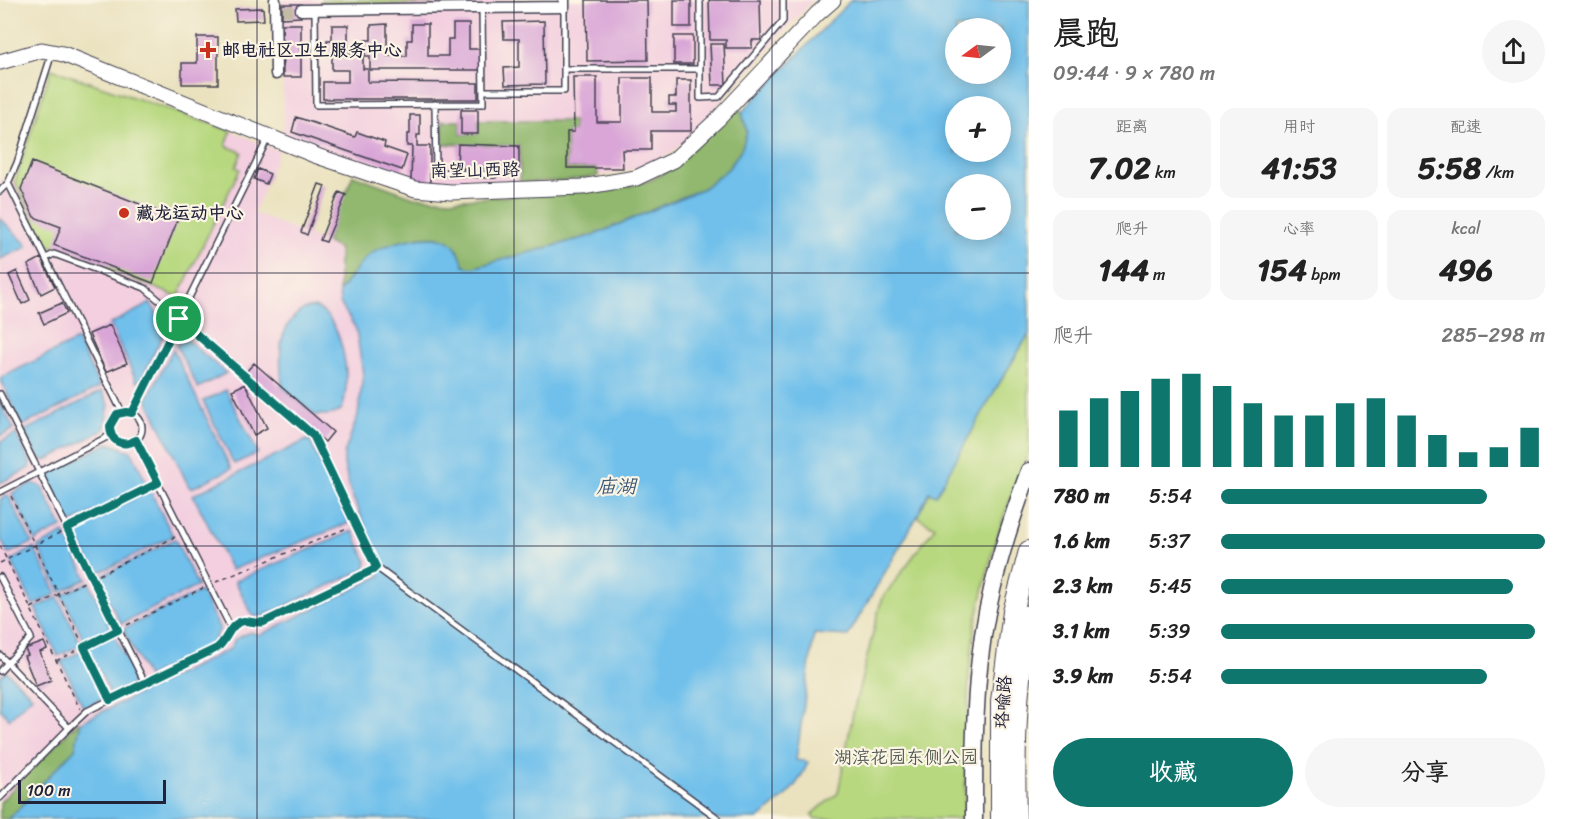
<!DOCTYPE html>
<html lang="zh">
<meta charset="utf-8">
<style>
body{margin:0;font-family:Sriracha,"LXGW WenKai TC",sans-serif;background:#f6f6f6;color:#222;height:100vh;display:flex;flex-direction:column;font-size:22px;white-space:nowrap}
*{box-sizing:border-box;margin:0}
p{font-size:20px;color:#767676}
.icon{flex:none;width:33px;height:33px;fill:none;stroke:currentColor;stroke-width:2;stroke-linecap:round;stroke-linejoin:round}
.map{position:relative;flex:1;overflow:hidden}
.side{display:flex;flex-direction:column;background:#fff;width:540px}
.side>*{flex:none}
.needle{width:39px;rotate:255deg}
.tools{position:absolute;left:945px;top:18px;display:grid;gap:12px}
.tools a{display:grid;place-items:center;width:66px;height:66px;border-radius:50%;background:#fff;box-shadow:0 3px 15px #0003;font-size:30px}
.scale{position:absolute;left:18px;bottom:15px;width:148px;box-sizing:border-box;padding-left:6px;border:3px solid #22223b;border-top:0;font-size:16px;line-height:21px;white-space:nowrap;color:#22223b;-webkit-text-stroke:4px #fcf5e5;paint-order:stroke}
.pin{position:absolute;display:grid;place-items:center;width:51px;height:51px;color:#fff;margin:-26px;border:3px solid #fff;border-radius:50%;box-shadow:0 2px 6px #0007}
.round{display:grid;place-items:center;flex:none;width:63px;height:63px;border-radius:32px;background:#f6f6f6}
.headline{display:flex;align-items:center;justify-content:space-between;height:102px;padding:0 24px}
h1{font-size:33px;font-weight:800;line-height:45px}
.figures{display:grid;grid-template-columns:repeat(3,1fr);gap:9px;height:102px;padding:6px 24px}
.figures div{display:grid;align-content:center;border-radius:15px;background:#f6f6f6;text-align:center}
.figures b{font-size:30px;font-weight:800}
.figures small{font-size:16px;font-weight:400}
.figures p{font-size:16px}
.chart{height:168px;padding:12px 24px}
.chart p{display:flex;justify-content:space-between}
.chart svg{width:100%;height:108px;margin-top:6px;stroke:#0f766e;stroke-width:6}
.cta{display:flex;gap:12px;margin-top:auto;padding:12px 24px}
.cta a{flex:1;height:69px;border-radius:36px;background:#0f766e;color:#fff;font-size:24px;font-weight:800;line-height:69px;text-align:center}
.cta a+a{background:#f6f6f6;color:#222}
ul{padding:0 24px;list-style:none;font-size:20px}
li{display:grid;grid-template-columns:96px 72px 1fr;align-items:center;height:45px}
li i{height:15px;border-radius:8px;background:#0f766e}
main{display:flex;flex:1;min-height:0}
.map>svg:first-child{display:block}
.built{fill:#f3cfdf}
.green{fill:#b7d87f;stroke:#6c7d5d;stroke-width:1.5}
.forest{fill:#91b86e;stroke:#5a6d54;stroke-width:1.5}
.water{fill:#6fc0eb;stroke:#487193;stroke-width:1.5;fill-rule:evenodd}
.building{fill:#d9a6d7}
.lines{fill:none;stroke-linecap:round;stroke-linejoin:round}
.street-tunnel{stroke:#c2bca5;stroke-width:10;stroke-dasharray:10 5;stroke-linecap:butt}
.lane-casing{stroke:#403f4f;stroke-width:8}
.street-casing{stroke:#403f4f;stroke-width:13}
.secondary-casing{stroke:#403f4f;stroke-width:17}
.primary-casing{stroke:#403f4f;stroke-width:19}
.highway-casing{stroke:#403f4f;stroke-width:22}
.path{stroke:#403f4f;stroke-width:1.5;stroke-dasharray:4.5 4.5;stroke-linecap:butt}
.lane{stroke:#fff;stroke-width:5}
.street{stroke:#fff;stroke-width:10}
.secondary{stroke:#fff;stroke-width:15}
.primary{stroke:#fff;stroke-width:16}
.highway{stroke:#fff;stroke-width:20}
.route-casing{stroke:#fff;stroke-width:12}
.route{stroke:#0f766e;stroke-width:8}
.grid{fill:none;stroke:#22223b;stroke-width:1.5;stroke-opacity:0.55}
.poi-dot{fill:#c8321e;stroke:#fcf5e5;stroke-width:2}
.labels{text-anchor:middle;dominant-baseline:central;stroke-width:4.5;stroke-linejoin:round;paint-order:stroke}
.poi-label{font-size:18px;font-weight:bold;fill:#22223b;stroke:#fcf5e5;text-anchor:start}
.street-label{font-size:18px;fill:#22223b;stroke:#fcf5e5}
.park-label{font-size:18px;fill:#4f594f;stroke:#fcf5e5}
.water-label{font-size:20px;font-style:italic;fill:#3d5979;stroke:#fcf5e5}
</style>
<main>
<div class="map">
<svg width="1029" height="819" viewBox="0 0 1029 819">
<rect width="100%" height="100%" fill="#fcf5e5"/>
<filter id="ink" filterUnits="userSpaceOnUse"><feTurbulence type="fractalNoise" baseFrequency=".0167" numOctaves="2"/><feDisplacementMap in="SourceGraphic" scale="12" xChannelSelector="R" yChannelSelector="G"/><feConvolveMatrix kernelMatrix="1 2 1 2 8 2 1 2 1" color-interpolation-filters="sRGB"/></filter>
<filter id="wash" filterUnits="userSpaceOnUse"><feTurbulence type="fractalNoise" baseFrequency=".008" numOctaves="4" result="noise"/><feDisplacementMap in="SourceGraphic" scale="24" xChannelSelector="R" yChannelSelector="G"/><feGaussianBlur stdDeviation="1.35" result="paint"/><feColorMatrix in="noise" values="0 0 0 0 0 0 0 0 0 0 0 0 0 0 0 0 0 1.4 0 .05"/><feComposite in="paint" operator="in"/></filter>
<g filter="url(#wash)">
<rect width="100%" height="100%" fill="#eae2bf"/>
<path class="built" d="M282,0H813L699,126L670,154L645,166L611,174L561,181L479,183L411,182L283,137Z
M51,69L231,131L279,151L254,213L339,248L370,299L396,568L51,819H0V181L3,178L15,181Z"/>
<path class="green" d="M322,0H431V4L322,5Z
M51,69L231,131L226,146L242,152L236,167L240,169L178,297L45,244L15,182Z
M1029,334V451L1005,513L993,550L975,625L969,674L964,819H814L812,814L838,793L853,713L880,605L884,596L935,527L917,517L930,492L936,494L994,392Z"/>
<path class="forest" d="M735,106L742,112L747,132L742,148L729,168L704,188L594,235L472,268L464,266C459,254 454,242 441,238C427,232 380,246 369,255C357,265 349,281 339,292V249L326,242L353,175L414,197L450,200L622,188L652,180L675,166Z
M443,121H461V134H478V121H574V132H567V168H597L598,176L563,181L520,182L519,146L443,144Z
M78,722H81L75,749L9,819H0V802Z"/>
<path class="water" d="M851,0H1029V334L994,392L936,495L929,492L917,517L848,636L814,634L796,760L808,762C798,789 780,801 758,819H9L75,749L81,722L230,649L235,639L250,632L260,635L380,576L381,563L350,491L344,464V454L358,415L363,374L356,329L340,303L339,292C349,281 357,265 369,255C382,243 435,230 450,242C458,248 461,257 464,266L472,268L594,235L704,188L729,168L742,148L747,132L742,112ZM956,28H1000V74H956ZM956,106H1000V152H956ZM956,184H1000V230H956Z
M0,218L27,245V247L0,259Z
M151,303L165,331L140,382H137L110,324Z
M315,307C342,319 349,370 345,396C344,402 344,409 338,412C332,416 321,415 315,415L282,387C281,361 275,338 294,317C302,309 305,308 315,307Z
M186,339L226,373L198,388L176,345Z
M77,340L100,387L22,426L0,378Z
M173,349L231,469L192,488L189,487L147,399Z
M226,390L258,453L234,464L203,401Z
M102,391L109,405L104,430L45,461L38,457L24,431Z
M0,402L14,429L0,436Z
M16,434L30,462V468L0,483V442Z
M309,439L349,523L231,570L193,495Z
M108,443L131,451L148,485L70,524L49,480L52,472Z
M32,483L41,486L62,527L35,541L12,493Z
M150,490L173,536L96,574L73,529Z
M8,495L32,543L8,554L0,537V499Z
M353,531L367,562L365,569L261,617L253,616L235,581Z
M64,533L87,579L60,592L38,547Z
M175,539L198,586L121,624L97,578Z
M34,548L57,594L33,605L11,560Z
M89,582L111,629L85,642L62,595Z
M201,591L220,629L212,644L147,677L123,629Z
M58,597L81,645L58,656L35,608Z
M114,634L137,682L111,695L87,647Z
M84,650L107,697L84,708L61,661Z
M6,671L32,696L9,719L0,709V677Z"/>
<g id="blocks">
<path class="building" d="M586,0H647L648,60L587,61Z
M674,0H691V27H674Z
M709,0H760L761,40H752V48H726V40H710Z
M282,4H301V17L282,18Z
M263,8L264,20L236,21L235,9Z
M544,21L545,84L505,85L504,68L519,67V39H504L503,22Z
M282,24H301V77H283Z
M387,24V56H407V40H412V24H428V56H448V39H453V24H469V49H480V70H370V56H365V40H371V25Z
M332,25H348V54H363V69H368V82L478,83V99H323V82H348V70H332V56H327V40H332Z
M674,36H693V64H674Z
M197,37H218V84H182V63H197Z
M710,44H724L726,85H712Z
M573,77H597V122H622V78H652V112H676V105H669V97H676V80H691V131H651V150H622L623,168H567V132H574Z
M461,110H478V134H461Z
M410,115H420V135H417V146H430V183L411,182L412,146H407V134H410Z
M296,117L355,137L357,132L385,142L384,147L407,155L402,170L292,132Z
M458,144L519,146V169L457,168Z
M32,162L178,219L153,283L54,245L61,227L34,217L21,189Z
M258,169L270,174L266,184L254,179Z
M319,184L325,186L307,235L301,232Z
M339,192L346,195L326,242L320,240Z
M41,258L55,287L41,294L28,265Z
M17,271L30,300L22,304L9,275Z
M62,303L67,313L44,324L39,313Z
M110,325L127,363L106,372L89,334Z
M254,363L333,432L325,442L246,372Z
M245,384L267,428L254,435L232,390Z
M44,642L47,649L40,652L51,680L36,686L24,656L28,655L25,649Z"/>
</g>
</g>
<g filter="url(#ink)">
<use href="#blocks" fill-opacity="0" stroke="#403f4f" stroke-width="1.5"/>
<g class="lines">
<path class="street-tunnel" d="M283,11L301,10"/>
<g class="lane-casing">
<path id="lane" d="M315,10L316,105L483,104L482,8
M564,69H700V0
M700,69V98L719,97L783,21V0
M483,91H564V7
M435,104L436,172L494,175
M8,183L122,412
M0,191L8,183L17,163L52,53
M46,258L54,254L145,288L313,435L376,567L719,819
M0,394L145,683
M110 428a16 16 0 1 1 32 0a16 16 0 1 1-32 0Z
M132,413L268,138
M136,440L231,628
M0,492L111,435
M0,577L31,638L0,671
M0,655L69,728L87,711L217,648C228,641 229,623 244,621C251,621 256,624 264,622L373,570L376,567
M0,798L69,728"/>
</g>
<g class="street-casing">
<path id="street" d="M275,0L276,74
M301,10L564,7V0"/>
</g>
<g class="secondary-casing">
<path id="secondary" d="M0,62L42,50L63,54L317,156L415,189L451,192L582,187L636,178L674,160L718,119L817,14L833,0"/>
</g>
<g class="primary-casing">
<path id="primary" d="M974,819C974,765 974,711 980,658C987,594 1007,531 1029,471"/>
</g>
<g class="highway-casing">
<path id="highway" d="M1001,819V701L1013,612L1029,551
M1016,819C1014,750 1016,683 1029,615"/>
</g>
<path class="path" d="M11,496L107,694
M76,524L152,486
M0,546L80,709
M0,563L61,532
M99,575L175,537
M216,582L347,528
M31,608L86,581
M127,625L203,588
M56,661L111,633"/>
<use href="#lane" class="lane"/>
<use href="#street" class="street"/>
<use href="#secondary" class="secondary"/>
<use href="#primary" class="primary"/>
<use href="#highway" class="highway"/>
</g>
</g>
<g class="lines" filter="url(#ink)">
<g class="route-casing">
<path id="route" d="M179,319L313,435L376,567L373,570L264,622C256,624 251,621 244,621C229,623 228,640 217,648L110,700L84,647L118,630L67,528L158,483L136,440C122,448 110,441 110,426L117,414L127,412L132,413Z"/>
</g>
<use href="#route" class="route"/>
</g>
<path class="grid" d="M257,0V819M514,0V819M772,0V819M0,273H1029M0,546H1029"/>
<g class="poi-dot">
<path d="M205 41h6v6h6v6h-6v6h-6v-6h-6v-6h6z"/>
<circle cx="124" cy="213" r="6"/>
</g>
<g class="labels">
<g class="poi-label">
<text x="222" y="50">邮电社区卫生服务中心</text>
<text x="136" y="213">藏龙运动中心</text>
</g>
<g class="street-label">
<text transform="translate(475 170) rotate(-1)">南望山西路</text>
<text transform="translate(1003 702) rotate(-86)">珞喻路</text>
</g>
<g class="park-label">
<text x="906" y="757">湖滨花园东侧公园</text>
</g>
<g class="water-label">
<text x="616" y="486">庙湖</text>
</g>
</g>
</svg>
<div class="tools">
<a><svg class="needle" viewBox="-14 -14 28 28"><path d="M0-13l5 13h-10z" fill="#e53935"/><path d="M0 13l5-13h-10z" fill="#767676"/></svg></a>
<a>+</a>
<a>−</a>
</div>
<div class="scale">100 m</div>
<div class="pin" style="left:179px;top:319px;background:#1e9e55"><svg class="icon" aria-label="arrive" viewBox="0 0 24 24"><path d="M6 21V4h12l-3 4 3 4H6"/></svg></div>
</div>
<section class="side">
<div class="headline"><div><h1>晨跑</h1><p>09:44 · 9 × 780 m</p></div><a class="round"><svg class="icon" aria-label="share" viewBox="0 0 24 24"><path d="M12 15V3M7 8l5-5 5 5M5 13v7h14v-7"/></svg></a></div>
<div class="figures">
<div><p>距离</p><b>7.02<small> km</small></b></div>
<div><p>用时</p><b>41:53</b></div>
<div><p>配速</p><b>5:58<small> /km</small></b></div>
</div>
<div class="figures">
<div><p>爬升</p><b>144<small> m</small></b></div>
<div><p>心率</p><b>154<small> bpm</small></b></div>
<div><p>kcal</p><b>496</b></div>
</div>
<div class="chart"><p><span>爬升</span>285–298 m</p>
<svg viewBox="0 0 160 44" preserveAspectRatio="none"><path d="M5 44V21M15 44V16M25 44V13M35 44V8M45 44V6M55 44V11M65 44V18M75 44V23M85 44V23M95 44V18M105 44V16M115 44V23M125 44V31M135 44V38M145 44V36M155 44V28"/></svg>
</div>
<ul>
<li><b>780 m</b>5:54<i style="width:82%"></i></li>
<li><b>1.6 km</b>5:37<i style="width:100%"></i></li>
<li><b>2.3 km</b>5:45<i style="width:90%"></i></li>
<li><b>3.1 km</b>5:39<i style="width:97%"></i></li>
<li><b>3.9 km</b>5:54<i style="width:82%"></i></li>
</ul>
<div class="cta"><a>收藏</a><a>分享</a></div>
</section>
</main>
